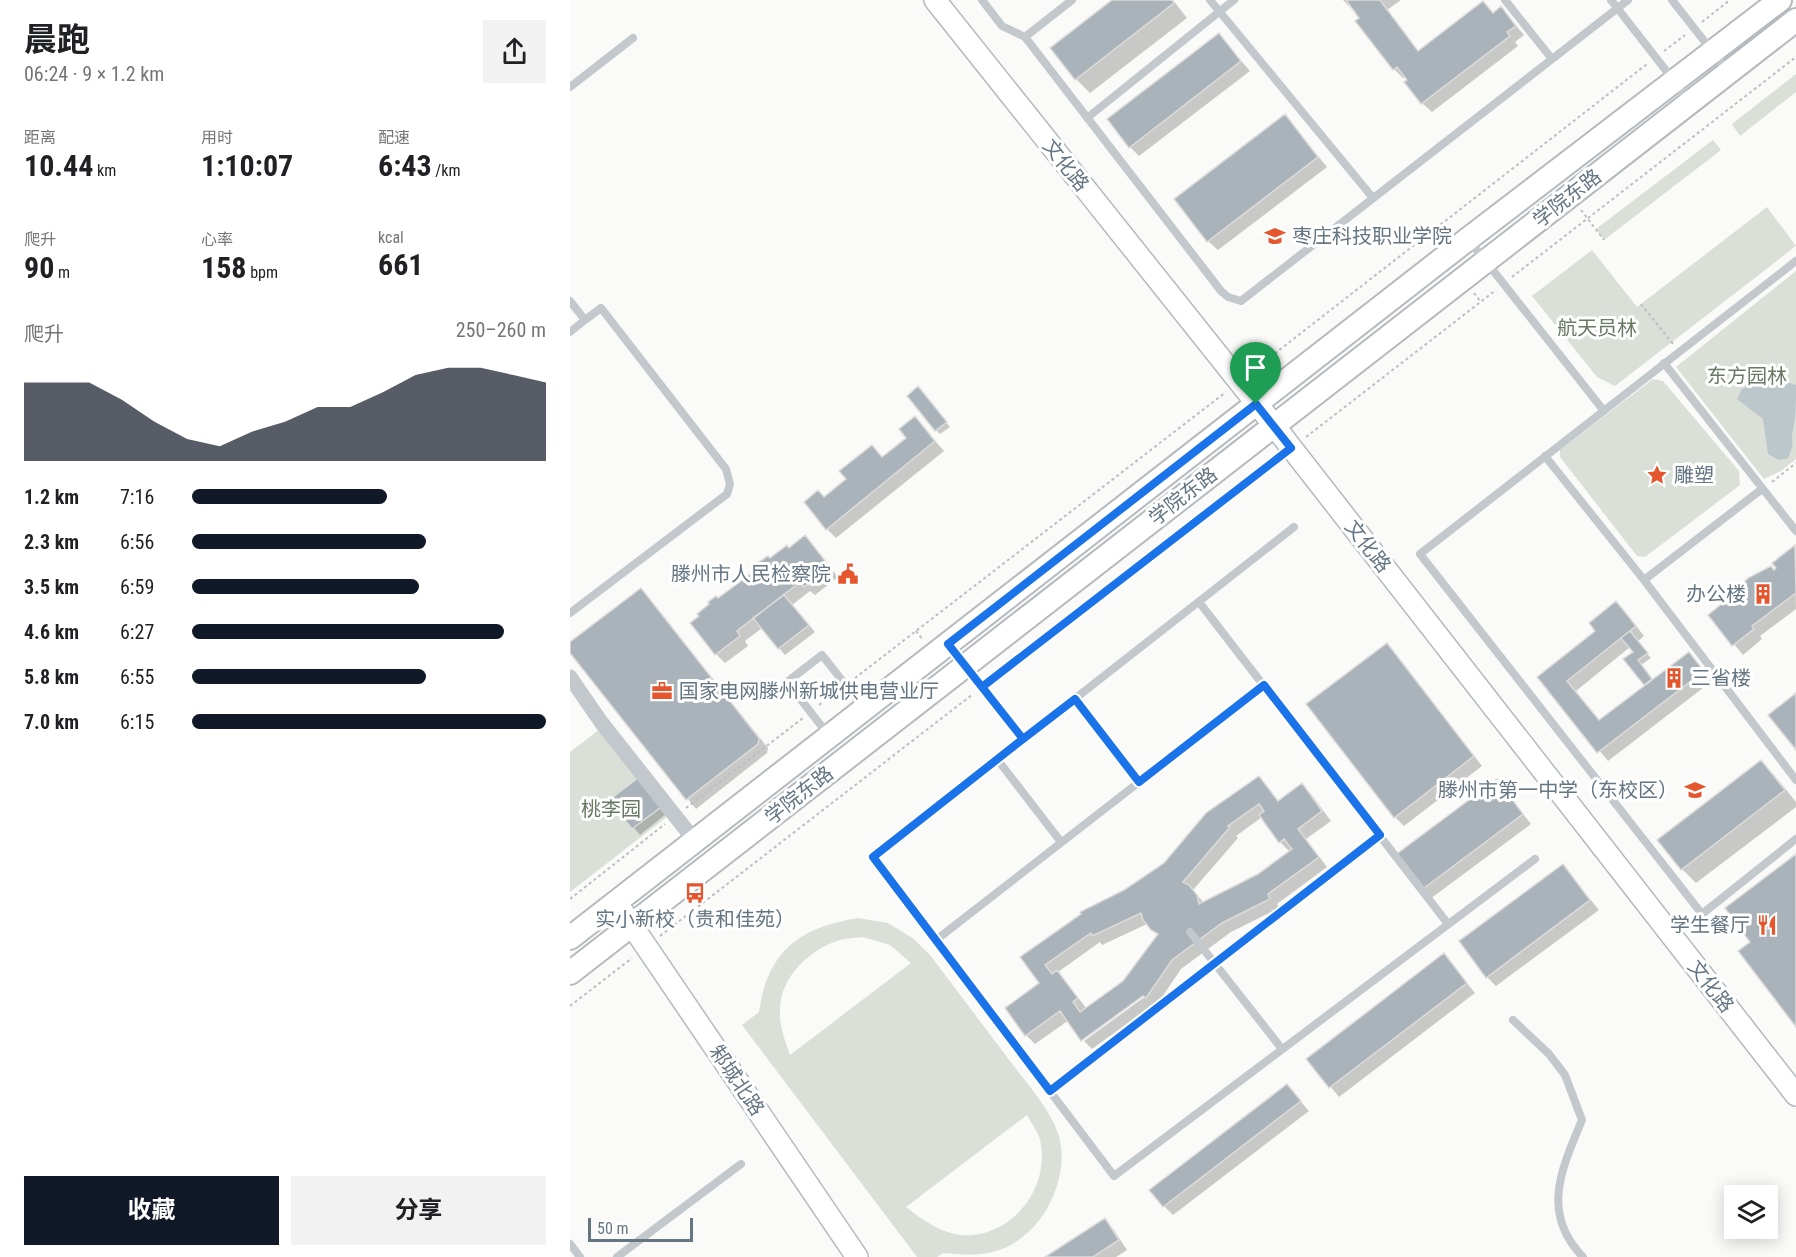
<!DOCTYPE html>
<html lang="zh">
<meta charset="utf-8">
<style>
body{margin:0;font-family:"Roboto Condensed","Noto Sans SC",sans-serif;background:#f2f2f2;color:#202124;height:100vh;display:flex;flex-direction:column;font-size:22px;white-space:nowrap}
*{box-sizing:border-box;margin:0}
p{font-size:20px;color:#757577}
.icon{flex:none;width:33px;height:33px;fill:none;stroke:currentColor;stroke-width:2;stroke-linecap:round;stroke-linejoin:round}
.map{position:relative;flex:1;overflow:hidden}
.panel{display:flex;flex-direction:column;background:#fff;width:570px}
.panel>*{flex:none}
.fabs{position:absolute;left:1154px;top:1185px;display:grid;gap:12px}
.fabs a{display:grid;place-items:center;width:54px;height:54px;border-radius:0px;background:#fff;box-shadow:0 3px 15px #0003;font-size:30px}
.scale{position:absolute;left:18px;bottom:15px;width:105px;box-sizing:border-box;padding-left:6px;border:3px solid #657683;border-top:0;font-size:16px;line-height:21px;white-space:nowrap;color:#657683;-webkit-text-stroke:4px #fff;paint-order:stroke}
.pin{position:absolute;display:grid;place-items:center;width:51px;height:51px;color:#fff;margin:-62px -26px;border-radius:50% 50% 50% 0;rotate:-45deg;box-shadow:0 0 6px #0007}
.pin .icon{rotate:45deg}
.round{display:grid;place-items:center;flex:none;width:63px;height:63px;border-radius:0px;background:#f2f2f2}
.summary{display:flex;align-items:center;justify-content:space-between;height:102px;padding:0 24px}
h1{font-size:33px;font-weight:700;line-height:45px}
.stats{display:grid;grid-template-columns:repeat(3,1fr);gap:9px;height:102px;padding:6px 24px}
.stats div{display:grid;align-content:center}
.stats b{font-size:30px;font-weight:700}
.stats small{font-size:16px;font-weight:400}
.stats p{font-size:16px}
.chart{height:168px;padding:12px 24px}
.chart p{display:flex;justify-content:space-between}
.chart svg{width:100%;height:108px;margin-top:6px;fill:#111827;opacity:.7}
.primary-button{display:flex;gap:12px;margin-top:auto;padding:12px 24px}
.primary-button a{flex:1;height:69px;border-radius:0px;background:#111827;color:#fff;font-size:24px;font-weight:700;line-height:69px;text-align:center}
.primary-button a+a{background:#f2f2f2;color:#202124}
ul{padding:0 24px;list-style:none;font-size:20px}
li{display:grid;grid-template-columns:96px 72px 1fr;align-items:center;height:45px}
li i{height:15px;border-radius:8px;background:#111827}
main{display:flex;flex:1;min-height:0}
.map>svg:first-child{display:block}
.green{fill:#dadfd7;fill-rule:evenodd}
.water{fill:#bbc7cb}
.shadow{fill:#0003;fill-rule:evenodd}
.building{fill:#aab3b9;stroke:#dcdcda;stroke-width:1.5;fill-rule:evenodd}
.lines{fill:none;stroke-linecap:round;stroke-linejoin:round}
.secondary-casing{stroke:#b3babf;stroke-width:24}
.primary-casing{stroke:#b5babe;stroke-width:26}
.path{stroke:#bbbfc2;stroke-width:2;stroke-dasharray:3 3;stroke-linecap:butt}
.lane{stroke:#c3c8cc;stroke-width:8}
.street{stroke:#c3c8cc;stroke-width:15}
.secondary{stroke:#fff;stroke-width:21}
.primary{stroke:#fff;stroke-width:22}
.route-casing{stroke:#fff;stroke-width:12}
.route{stroke:#1a73e8;stroke-width:8}
.labels{text-anchor:middle;dominant-baseline:central;stroke-width:6;stroke-linejoin:round;paint-order:stroke}
.street-label{font-size:20px;fill:#657683;stroke:#fff}
.poi-label{font-size:20px;fill:#657683;stroke:#fff;text-anchor:start}
.park-label{font-size:20px;fill:#687a64;stroke:#fff}
</style>
<main>
<section class="panel">
<div class="summary"><div><h1>晨跑</h1><p>06:24 · 9 × 1.2 km</p></div><a class="round"><svg class="icon" aria-label="share" viewBox="0 0 24 24"><path d="M12 15V3M7 8l5-5 5 5M5 13v7h14v-7"/></svg></a></div>
<div class="stats">
<div><p>距离</p><b>10.44<small> km</small></b></div>
<div><p>用时</p><b>1:10:07</b></div>
<div><p>配速</p><b>6:43<small> /km</small></b></div>
</div>
<div class="stats">
<div><p>爬升</p><b>90<small> m</small></b></div>
<div><p>心率</p><b>158<small> bpm</small></b></div>
<div><p>kcal</p><b>661</b></div>
</div>
<div class="chart"><p><span>爬升</span>250–260 m</p>
<svg viewBox="0 0 160 44" preserveAspectRatio="none"><path d="M0 44V12L10 12L20 12L30 19L40 28L50 35L60 38L70 32L80 28L90 22L100 22L110 16L120 9L130 6L140 6L150 9L160 12V44z"/></svg>
</div>
<ul>
<li><b>1.2 km</b>7:16<i style="width:55%"></i></li>
<li><b>2.3 km</b>6:56<i style="width:66%"></i></li>
<li><b>3.5 km</b>6:59<i style="width:64%"></i></li>
<li><b>4.6 km</b>6:27<i style="width:88%"></i></li>
<li><b>5.8 km</b>6:55<i style="width:66%"></i></li>
<li><b>7.0 km</b>6:15<i style="width:100%"></i></li>
</ul>
<div class="primary-button"><a>收藏</a><a>分享</a></div>
</section>
<div class="map">
<svg width="1226" height="1257" viewBox="0 0 1226 1257">
<rect width="100%" height="100%" fill="#fafaf8"/>
<path class="green" d="M1226,74V92L1170,136L1162,124Z
M1143,140L1151,150L1034,240L1026,229Z
M1197,207L1226,246L1045,386L1027,377L962,296L1022,250L1067,307Z
M1226,271V459L1211,471L1194,479L1106,367Z
M1083,379L1093,381L1169,471L1170,485L1075,557L1067,556L990,457V450Z
M30,729L98,816L0,892V752Z
M288,918L318,923L344,939L360,955C388,992 415,1028 443,1065C459,1086 479,1108 488,1133C498,1162 486,1201 467,1223C439,1255 413,1257 373,1253L367,1257H347L172,1025L189,1012C198,950 229,928 288,918ZM293,937L320,945L341,963L220,1055C215,1040 209,1026 210,1010C210,977 240,949 270,940C277,938 286,938 293,937ZM457,1115C461,1123 468,1132 470,1140C480,1184 448,1230 403,1235C378,1238 355,1222 336,1207Z"/>
<path class="water" d="M1197,376L1226,385C1226,401 1226,415 1223,430C1220,443 1226,441 1218,458L1209,460L1198,454L1193,419L1167,399L1172,389Z"/>
<path class="shadow" d="M544,0H603L617,18L520,93L506,79L482,48Z
M773,0H831L817,10L849,52L931,8L954,35L945,42L948,46L862,112L852,103L836,76L833,78L824,69L784,9L783,10Z
M649,35L680,71L569,156L560,147Z
M715,116L757,167L648,250L638,241Z
M352,393L380,427L370,434L366,430Z
M345,418L374,451L266,538L257,529L255,499L278,480L302,447L313,458L338,438Z
M235,537L268,577L245,595L240,591L222,605L245,632L215,655L192,628L175,641L178,646L155,663L146,654L148,600L200,559L219,549Z
M1225,547L1226,609L1190,636L1192,639L1173,655L1140,615L1163,603L1204,571Z
M71,590L198,748L197,753L126,809L0,650V644Z
M1055,612L1074,636L1067,642L1081,658L1071,665L1083,681L1118,654L1142,681L1038,761L969,677ZM1060,647L1065,652L1055,660L1077,686L1030,722L1006,691Z
M816,645L826,654L912,766L834,826L825,817Z
M1191,762L1205,776L1226,802V807L1126,883L1112,869L1090,840Z
M689,778L709,802L732,785L741,794L761,821L736,839L757,867L707,904L709,908L661,932L611,969L586,1006L584,1004L522,1049L514,1041L580,993L578,990L499,1020L465,1044L456,1035L471,983L452,957L555,892L595,864ZM692,817L710,842L720,852L689,875L634,903L623,890L668,838L666,836ZM577,924L589,936L554,982L517,1009L488,972L530,942L532,945Z
M67,780L96,814L70,835L41,800Z
M927,781L961,824L860,899L851,890Z
M993,866L1029,910L926,986L917,977Z
M874,955L905,993L769,1097L738,1059Z
M717,1086L739,1111L603,1215L594,1206Z
M534,1220L544,1230L557,1250L546,1257H478Z"/>
<path class="building" d="M542,0H602L604,3L505,80L480,48Z
M776,0H810L848,51L913,1L923,13L931,6L946,26L937,32L940,36L851,104L834,82L837,80L827,67L823,70L785,21L789,18Z
M649,33L671,61L559,148L537,119Z
M715,114L748,157L637,242L604,199Z
M348,386L377,422L365,431L337,396Z
M345,416L365,441L256,530L234,502L248,490L254,497L276,479L269,471L302,445L312,457L336,438L329,429Z
M235,535L260,567L234,587L230,582L167,631L170,636L145,655L120,623L129,616L127,614L139,604L138,602L146,596L148,598L191,566L189,562L198,556L200,558L217,545L219,548Z
M1225,545L1226,593L1182,626L1184,629L1162,646L1138,615L1159,598L1162,602L1164,600L1161,596L1178,578L1201,566L1204,570L1206,568L1202,563Z
M71,588L189,738L188,744L116,800L0,653V642Z
M214,595L239,625L208,649L183,618Z
M1046,601L1066,626L997,681L1029,720L1119,652L1134,671L1027,753L967,677L1025,631L1019,623Z
M1060,631L1078,653L1068,660L1082,679L1074,685L1053,659L1063,652L1051,638Z
M817,643L904,756L824,818L736,704Z
M1226,693V750L1198,715Z
M1191,760L1215,790L1111,870L1087,840Z
M689,776L708,801L732,783L752,811L728,829L749,857L698,894L700,899L652,923L602,960L576,998L573,996L511,1041L490,1011L455,1036L435,1008L469,983L450,957L511,914L510,912L554,890L594,863L636,813ZM689,804L694,811L689,815L709,843L714,839L722,849L688,874L629,904L627,895L619,885L613,882L660,827L658,826ZM571,913L573,920L581,930L588,934L553,981L510,1012L503,1002L508,998L487,970L482,974L475,965L521,933L522,936Z
M68,778L91,807L62,829L39,800Z
M927,779L953,814L850,891L824,856Z
M1226,854V1027L1168,951L1180,942L1155,908Z
M993,864L1020,900L916,978L889,941Z
M874,953L897,983L759,1088L736,1059Z
M717,1084L731,1101L593,1207L579,1190Z
M535,1218L549,1240L523,1257H475Z"/>
<g class="lines">
<g class="secondary-casing">
<path id="secondary" d="M365,0L695,414L1226,1095
M46,902L287,1257"/>
</g>
<g class="primary-casing">
<path id="primary" d="M0,938L898,239L1210,0
M0,973L1226,20"/>
</g>
<path class="path" d="M1132,22L1160,0
M1094,51L1115,35
M1011,210L1034,240
M942,277L1226,57
M904,293L911,302
M1071,304L1103,344
M681,372L1077,64
M736,437L926,290
M1202,482L1226,463
M346,631L353,640
M285,678L656,392
M420,681L707,459
M249,705L266,692
M116,808L233,718
M0,899L95,824
M90,936L403,694
M0,1006L62,958"/>
<path class="lane" d="M412,0L432,26L455,37L651,291L658,297L671,301L1058,0
M640,0L803,198
M935,0L982,59
M1041,0L1119,100
M1102,0L1157,70
M455,37L502,0
M0,87L63,38
M517,118L664,0
M899,240L1034,411
M1226,261L850,554L1132,914L1226,839
M0,301L15,320L31,308L156,469L160,484L157,494L0,613
M0,332L15,320
M1094,363L1226,531
M975,456L1074,580L1226,780
M724,527L303,857L544,1176L965,859
M1074,580L1192,489
M629,602L878,924
M380,646L453,739
M505,699L569,782
M257,733L217,682L252,655L294,708
M427,759L491,842
M620,932L712,1049
M366,940L694,685
M943,1020L979,1054L995,1075L1012,1120C992,1168 970,1213 1013,1257
M480,1091L810,835
M0,1244L10,1257
M47,1257L171,1164"/>
<path class="street" d="M0,677L31,722L125,841"/>
<use href="#secondary" class="secondary"/>
<use href="#primary" class="primary"/>
</g>
<g class="lines">
<g class="route-casing">
<path id="route" d="M686,404L378,644L453,739L303,857L480,1091L810,835L694,685L569,782L505,699L453,739L412,687L721,448L686,404"/>
</g>
<use href="#route" class="route"/>
</g>
<defs>
<g id="university-bare" transform="scale(1.62)"><path d="M0-5L7-2L0 1L-7-2ZM-4 1L0 2.5L4 1V4Q0 6-4 4Z" fill="#e4572e" stroke="#fff" stroke-width="2.5" paint-order="stroke"/></g>
<g id="sight-bare" transform="scale(1.62)"><path d="M0-6L1.8-2.2L6-1.7L2.9 1.2L3.7 5.4L0 3.3L-3.7 5.4L-2.9 1.2L-6-1.7L-1.8-2.2Z" fill="#e4572e" stroke="#fff" stroke-width="2.5" paint-order="stroke"/></g>
<g id="civic-bare" transform="scale(1.62)"><path d="M-.6-6.5H3V-4.5H.6V-3L4-1V1h2V6H-6V1h2V-1L-.6-3ZM-1.2 2.5V6h2.4V2.5Z" fill="#e4572e" stroke="#fff" stroke-width="2.5" paint-order="stroke"/></g>
<g id="building-bare" transform="scale(1.62)"><path d="M-4-6H4V6H1V3H-1V6H-4ZM-2.5-4.3h1.7v1.8h-1.7ZM.8-4.3h1.7v1.8H.8ZM-2.5-1h1.7V.8h-1.7ZM.8-1h1.7V.8H.8Z" fill="#e4572e" stroke="#fff" stroke-width="2.5" paint-order="stroke"/></g>
<g id="office-bare" transform="scale(1.62)"><path d="M-6-3h4V-5.5h4V-3h4V5H-6ZM-1-4.5V-3h2v-1.5ZM-6 0V1H6V0Z" fill="#e4572e" stroke="#fff" stroke-width="2.5" paint-order="stroke"/></g>
<g id="school-bare" transform="scale(1.62)"><path d="M0-5L7-2L0 1L-7-2ZM-4 1L0 2.5L4 1V4Q0 6-4 4Z" fill="#e4572e" stroke="#fff" stroke-width="2.5" paint-order="stroke"/></g>
<g id="bus-bare" transform="scale(1.62)"><path d="M-5-6H5V4H4V6H2V4H-2V6H-4V4H-5ZM-3.5-4V0h7V-4ZM-3.5 1.2v1.5H-2V1.2ZM2 1.2v1.5H3.5V1.2Z" fill="#e4572e" stroke="#fff" stroke-width="2.5" paint-order="stroke"/></g>
<g id="restaurant-bare" transform="scale(1.62)"><path d="M-5-6h1v4h1v-4h1v4h1v-4h1v5L-1.5 .5V6h-2V.5L-5-1ZM5-6V6H3V1.5H1.5Q1.5-4 5-6Z" fill="#e4572e" stroke="#fff" stroke-width="2.5" paint-order="stroke"/></g>
</defs>
<g fill-rule="evenodd">
<use href="#university-bare" x="705" y="236"/>
<use href="#sight-bare" x="1087" y="475"/>
<use href="#civic-bare" x="278" y="574"/>
<use href="#building-bare" x="1193" y="594"/>
<use href="#building-bare" x="1104" y="678"/>
<use href="#office-bare" x="92" y="691"/>
<use href="#school-bare" x="1125" y="790"/>
<use href="#bus-bare" x="125" y="893"/>
<use href="#restaurant-bare" x="1197" y="925"/>
</g>
<g class="labels">
<g class="street-label">
<text transform="translate(496 165) rotate(51)">文化路</text>
<text transform="translate(997 198) rotate(-38)">学院东路</text>
<text transform="translate(613 496) rotate(-38)">学院东路</text>
<text transform="translate(798 546) rotate(52)">文化路</text>
<text transform="translate(229 795) rotate(-38)">学院东路</text>
<text transform="translate(1141 986) rotate(52)">文化路</text>
<text transform="translate(167 1080) rotate(56)">邾城北路</text>
</g>
<g class="poi-label">
<text x="722" y="236">枣庄科技职业学院</text>
<text x="1104" y="475">雕塑</text>
<text x="261" y="574" text-anchor="end">滕州市人民检察院</text>
<text x="1176" y="594" text-anchor="end">办公楼</text>
<text x="1121" y="678">三省楼</text>
<text x="109" y="691">国家电网滕州新城供电营业厅</text>
<text x="1108" y="790" text-anchor="end">滕州市第一中学（东校区）</text>
<text x="125" y="919" text-anchor="middle">实小新校（贵和佳苑）</text>
<text x="1180" y="925" text-anchor="end">学生餐厅</text>
</g>
<g class="park-label">
<text x="1027" y="328">航天员林</text>
<text x="1177" y="376">东方园林</text>
<text x="41" y="809">桃李园</text>
</g>
</g>
</svg>
<div class="fabs">
<a><svg class="icon" aria-label="layers" viewBox="0 0 24 24"><path d="M12 4l9 5-9 5-9-5zM3 14l9 5 9-5"/></svg></a>
</div>
<div class="scale">50 m</div>
<div class="pin" style="left:686px;top:404px;background:#1e9e55"><svg class="icon" aria-label="arrive" viewBox="0 0 24 24"><path d="M6 21V4h12l-3 4 3 4H6"/></svg></div>
</div>
</main>
